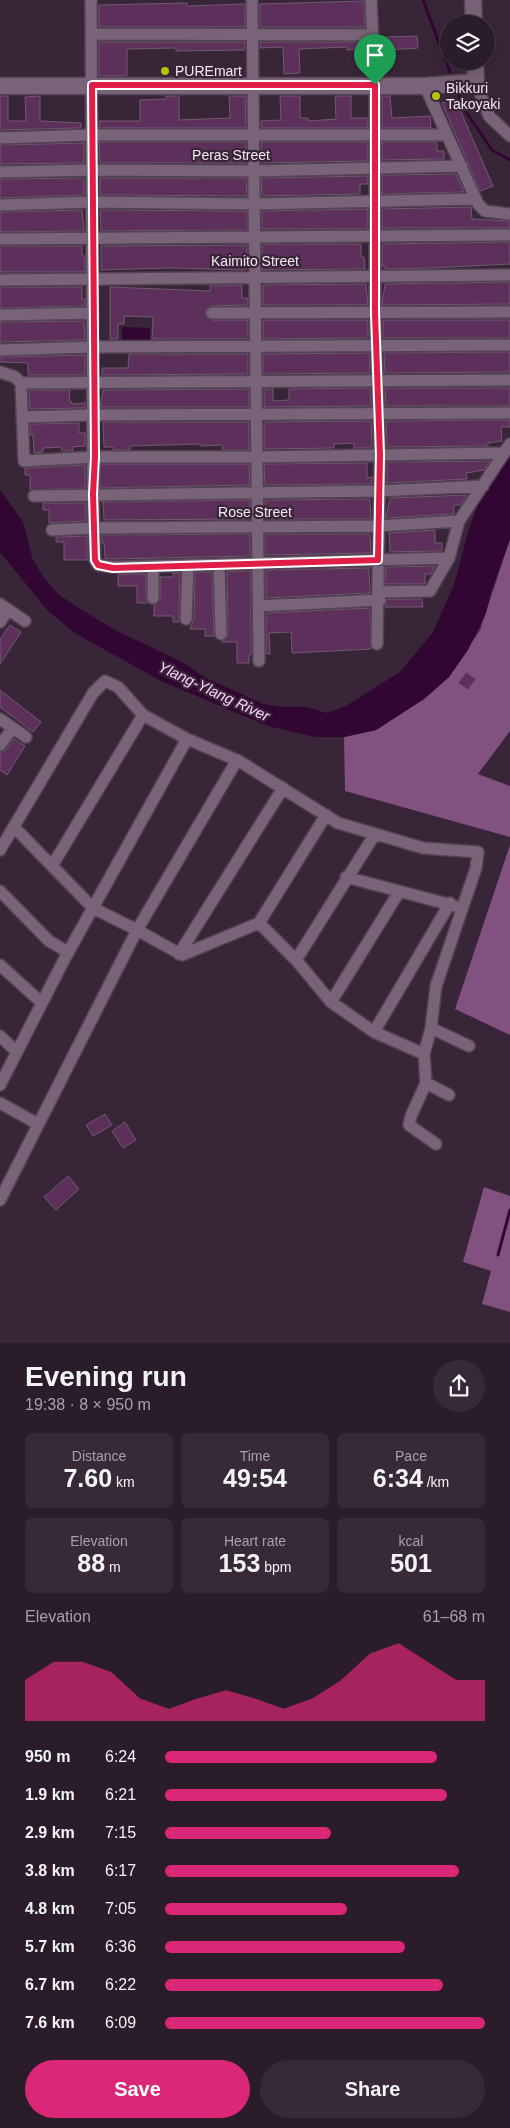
<!DOCTYPE html>
<meta charset="utf-8">
<style>
body{margin:0;font-family:Arial,sans-serif;background:#372936;color:#f1f3f6;height:100vh;display:flex;flex-direction:column;font-size:19px;white-space:nowrap}
*{box-sizing:border-box;margin:0}
p{font-size:16px;color:#a6a1a8}
.icon{flex:none;width:28px;height:28px;fill:none;stroke:currentColor;stroke-width:2;stroke-linecap:round;stroke-linejoin:round}
.map{position:relative;height:1343px;overflow:hidden}
.drawer{display:flex;flex-direction:column;background:#2b1c2a;flex:1}
.drawer>*{flex:none}
.fabs{position:absolute;left:440px;top:15px;display:grid;gap:10px}
.fabs a{display:grid;place-items:center;width:55px;height:55px;border-radius:50%;background:#2b1c2a;box-shadow:0 5px 20px #0002,0 0 0 1px #473a47;font-size:25px}
.pin{position:absolute;display:grid;place-items:center;width:42px;height:42px;color:#fff;margin:-51px -21px;border-radius:50% 50% 50% 0;rotate:-45deg;box-shadow:0 0 5px #0007}
.pin .icon{rotate:45deg}
.round{display:grid;place-items:center;flex:none;width:52px;height:52px;border-radius:26px;background:#372936}
.summary{display:flex;align-items:center;justify-content:space-between;height:85px;padding:0 25px}
h1{font-size:28px;font-weight:700;line-height:38px}
.metrics{display:grid;grid-template-columns:repeat(3,1fr);gap:8px;height:85px;padding:5px 25px}
.metrics div{display:grid;align-content:center;border-radius:8px;background:#372936;text-align:center}
.metrics b{font-size:25px;font-weight:700}
.metrics small{font-size:14px;font-weight:400}
.metrics p{font-size:14px}
.chart{height:140px;padding:10px 25px}
.chart p{display:flex;justify-content:space-between}
.chart svg{width:100%;height:90px;margin-top:5px;fill:#db2777;opacity:.7}
.primary-button{display:flex;gap:10px;margin-top:auto;padding:10px 25px}
.primary-button a{flex:1;height:58px;border-radius:30px;background:#db2777;color:#fff;font-size:20px;font-weight:700;line-height:58px;text-align:center}
.primary-button a+a{background:#372936;color:#f1f3f6}
ul{padding:0 25px;list-style:none;font-size:16px}
li{display:grid;grid-template-columns:80px 60px 1fr;align-items:center;height:38px}
li i{height:12px;border-radius:6px;background:#db2777}
.map>svg:first-child{display:block}
.forest{fill:#815180}
.water{fill:#320633}
.lines{fill:none;stroke-linecap:round;stroke-linejoin:round}
.stream{stroke:#320633;stroke-width:3}
.building{fill:#5d305c;stroke:#705a6f}
.street-casing{stroke:#534252;stroke-width:14}
.secondary-casing{stroke:#534252;stroke-width:19}
.street{stroke:#796378;stroke-width:11}
.secondary{stroke:#796378;stroke-width:16}
.route-casing{stroke:#fff;stroke-width:10}
.route{stroke:#e11d48;stroke-width:6}
.poi-dot{fill:#afc506;stroke:#392538;stroke-width:2}
.labels{text-anchor:middle;dominant-baseline:central;stroke-width:4.5;stroke-linejoin:round;paint-order:stroke}
.poi-label{font-size:14px;fill:#f5e8f4;stroke:#392538;text-anchor:start}
.street-label{font-size:14px;fill:#f5e8f4;stroke:#392538}
.water-label{font-size:15px;font-style:italic;fill:#fcd0fa;stroke:#392538}
</style>
<div class="map">
<svg width="510" height="1343" viewBox="0 0 510 1343">
<rect width="100%" height="100%" fill="#392538"/>
<path class="forest" d="M510,539V731L478,774L510,786V837L345,791L344,737L376,730L424,699L449,677L480,630Z
M510,845V1035L455,1009Z
M484,1187L510,1196V1312L482,1304L491,1271L463,1262Z"/>
<path class="water" d="M122,327L150,328V342L122,341Z
M510,450V539L491,592L486,613L468,650L449,677L424,699L376,730L344,737H315L268,726L161,681L75,633L48,611L0,552V490L23,522L33,560L44,578L58,594L74,605L115,630L182,662L206,678L263,704L282,707H306L327,713L346,706L400,672L433,632L454,585L470,525L481,498Z"/>
<g class="lines">
<path class="stream" d="M423,0L450,72
M459,95L464,109L492,150L510,160
M498,1255L510,1210"/>
</g>
<path class="building" d="M364,1L365,27H260V4Z
M187,3V6L245,4V27H99V5Z
M417,36L418,48L387,50L386,37Z
M99,42H245V50L176,51V48L127,49V76H99Z
M260,42H365L366,49L347,50V47L299,49L300,73L284,74L283,47L260,48Z
M0,96H8V121H26L25,97L40,96V121L81,123V128L0,130Z
M166,96H179V120L230,118L229,96H245L246,128H99V121H140V100L166,99Z
M280,96H300V118H308V121L336,119L335,96H351V118H368V128H261V121L281,120Z
M382,96H390L392,118L430,116L431,128H382Z
M455,98L493,186L480,191L442,103Z
M99,142H246V163H100Z
M261,142H368V161L261,163Z
M382,142H437V151H444V159L382,160Z
M84,143V163L0,164V145Z
M456,174L464,192L382,194V175Z
M368,176V184H360V194L262,196L261,178Z
M84,178V195L0,198V179Z
M100,178H246L247,196L100,195Z
M471,207L472,219L510,221V228H382V209Z
M368,209V229H262V211Z
M82,210L84,231L0,232V212Z
M100,210L247,211V230L101,231Z
M510,242V264L432,268L385,269V266H382V244Z
M262,244H361V257H364L365,269L262,270Z
M247,245V269L243,270L169,268L101,270V246Z
M0,246H82V256H85V272H0Z
M510,282V304L382,305L385,284Z
M366,284L368,305H263V285Z
M210,285H242V298H248V305L211,306L206,309L205,314L212,320H248V339H152L153,317L124,316V324H118V339H110V287L210,291Z
M0,287H82V299H85V306L0,308Z
M263,320H368V338L263,339Z
M383,320H510V338H383Z
M84,321L85,340L0,342V322Z
M510,352V372L385,373L384,353Z
M369,353L370,373L263,374V354Z
M129,354H248V374L102,375V368H128Z
M85,355V375H28V363L0,362V357Z
M370,388L371,406L264,407V389H273V401L289,400V389Z
M385,388H510V406H386Z
M249,389V407H100L103,390Z
M29,390H70L69,401H71L72,404L85,403V408L30,409Z
M510,420V427H501L502,441L488,443V446L387,447L386,421Z
M371,421L372,448H354V443L334,444V448L264,449V422Z
M103,422H249V450H223L222,445L201,446V444L130,446V450H113V447H104Z
M79,423V433H85V446L72,447L73,451H62L61,447L43,448V452L34,453L33,435H30V424Z
M490,461L484,470L466,473L467,479L387,483V462Z
M367,463V478L372,477V484L265,485L264,464Z
M100,464H249L250,485L100,488Z
M85,465V488L30,490V475H25V468Z
M467,495L461,505H454V514L386,518L390,498Z
M370,499L371,519H265V500Z
M250,500V519L104,520L103,502Z
M43,503H86V521L49,523V510H43Z
M435,530V543H442V551L390,552L389,533Z
M250,534V556L113,559L105,558L104,543H102V535Z
M265,534H370L371,553L265,555Z
M87,536V560H64V542H56V537Z
M435,566L431,574H425V584H385L386,567Z
M369,568L370,593L266,598V570Z
M227,571H251V655H249V663H237V642H222L227,638L228,634Z
M195,572H212L214,636H205V629H190L194,619Z
M173,573H180L179,622H173V616H154V605L160,598V577H173Z
M118,574H146V598L148,603H137V586H118Z
M387,599H422L423,607H385Z
M370,608L371,649L292,653L291,632L269,633L270,654H266V613Z
M10,625L21,632L0,664V639Z
M466,672L476,679L468,690L458,683Z
M0,690L41,722L33,732L0,707Z
M14,739L25,746L7,775L0,770V752L6,750Z
M105,1114L112,1125L93,1136L86,1125Z
M125,1122L136,1140L123,1148L112,1131Z
M68,1176L79,1189L56,1210L44,1197Z"/>
<g class="lines">
<g class="street-casing">
<path id="street" d="M91,0L93,494L95,560L98,565L113,567L449,558
M252,0L259,661
M371,0L375,85V313L380,455L377,644
M91,34L372,35
M476,82L489,116L510,136
M425,86L478,204L485,211L510,214
M0,138L91,135H446
M0,172L92,170L254,171L462,166
M0,205L92,202L254,204L476,199
M0,239L510,235
M0,280L510,275
M212,313L510,312
M0,315L93,313
M0,350L93,347L510,345
M0,372L15,377L21,383L24,461L95,457H257L504,453
M21,383L510,380
M22,417L94,415L510,413
M34,496L379,491L483,486
M52,530L94,528L379,526L459,521
M219,565L221,634
M153,566V598
M379,592L430,591L449,558L459,521L510,444
M0,604L25,621
M258,606L380,600
M186,619L188,566
M0,622L8,610
M0,719L26,737
M0,745L13,728
M14,827L93,908L137,930L237,760
M0,850L93,693L105,681L118,687L143,715L187,739L239,761L338,823L423,848L478,852L476,868L436,986L431,1028L424,1054
M52,866L143,715
M346,877L455,906
M0,891L49,941L68,952
M259,923L326,815
M179,954L283,788
M296,960L375,834
M0,965L42,1003
M331,1002L399,892
M431,1028L469,1046
M374,1032L450,903
M0,1036L17,1052
M426,1083L449,1095
M0,1085L65,958L187,739
M0,1103L38,1124
M0,1200L137,930L182,955L259,923L296,960L331,1002L374,1032L424,1054L426,1083L411,1116L409,1125L436,1144"/>
</g>
<g class="secondary-casing">
<path id="secondary" d="M473,0L474,24
M0,86H425L476,82L475,61"/>
</g>
<use href="#street" class="street"/>
<use href="#secondary" class="secondary"/>
</g>
<g class="lines">
<g class="route-casing">
<path id="route" d="M92,85H375V313L380,455L378,560L113,568L98,565L95,560L93,494L95,457Z"/>
</g>
<use href="#route" class="route"/>
</g>
<g class="poi-dot">
<circle cx="165" cy="71" r="5"/>
<circle cx="436" cy="96" r="5"/>
</g>
<g class="labels">
<g class="poi-label">
<text x="175" y="71">PUREmart</text>
<text x="446" y="88">Bikkuri<tspan x="446" dy="16">Takoyaki</tspan></text>
</g>
<g class="street-label">
<text x="231" y="155">Peras Street</text>
<text x="255" y="261">Kaimito Street</text>
<text x="255" y="512">Rose Street</text>
</g>
<g class="water-label">
<text transform="translate(214 691) rotate(25)">Ylang-Ylang River</text>
</g>
</g>
</svg>
<div class="fabs">
<a><svg class="icon" aria-label="layers" viewBox="0 0 24 24"><path d="M12 4l9 5-9 5-9-5zM3 14l9 5 9-5"/></svg></a>
</div>
<div class="pin" style="left:375px;top:85px;background:#1e9e55"><svg class="icon" aria-label="arrive" viewBox="0 0 24 24"><path d="M6 21V4h12l-3 4 3 4H6"/></svg></div>
</div>
<section class="drawer">
<div class="summary"><div><h1>Evening run</h1><p>19:38 · 8 × 950 m</p></div><a class="round"><svg class="icon" aria-label="share" viewBox="0 0 24 24"><path d="M12 15V3M7 8l5-5 5 5M5 13v7h14v-7"/></svg></a></div>
<div class="metrics">
<div><p>Distance</p><b>7.60<small> km</small></b></div>
<div><p>Time</p><b>49:54</b></div>
<div><p>Pace</p><b>6:34<small> /km</small></b></div>
</div>
<div class="metrics">
<div><p>Elevation</p><b>88<small> m</small></b></div>
<div><p>Heart rate</p><b>153<small> bpm</small></b></div>
<div><p>kcal</p><b>501</b></div>
</div>
<div class="chart"><p><span>Elevation</span>61–68 m</p>
<svg viewBox="0 0 160 44" preserveAspectRatio="none"><path d="M0 44V24L10 15L20 15L30 20L40 33L50 38L60 33L70 29L80 33L90 38L100 33L110 24L120 11L130 6L140 15L150 24L160 24V44z"/></svg>
</div>
<ul>
<li><b>950 m</b>6:24<i style="width:85%"></i></li>
<li><b>1.9 km</b>6:21<i style="width:88%"></i></li>
<li><b>2.9 km</b>7:15<i style="width:52%"></i></li>
<li><b>3.8 km</b>6:17<i style="width:92%"></i></li>
<li><b>4.8 km</b>7:05<i style="width:57%"></i></li>
<li><b>5.7 km</b>6:36<i style="width:75%"></i></li>
<li><b>6.7 km</b>6:22<i style="width:87%"></i></li>
<li><b>7.6 km</b>6:09<i style="width:100%"></i></li>
</ul>
<div class="primary-button"><a>Save</a><a>Share</a></div>
</section>
